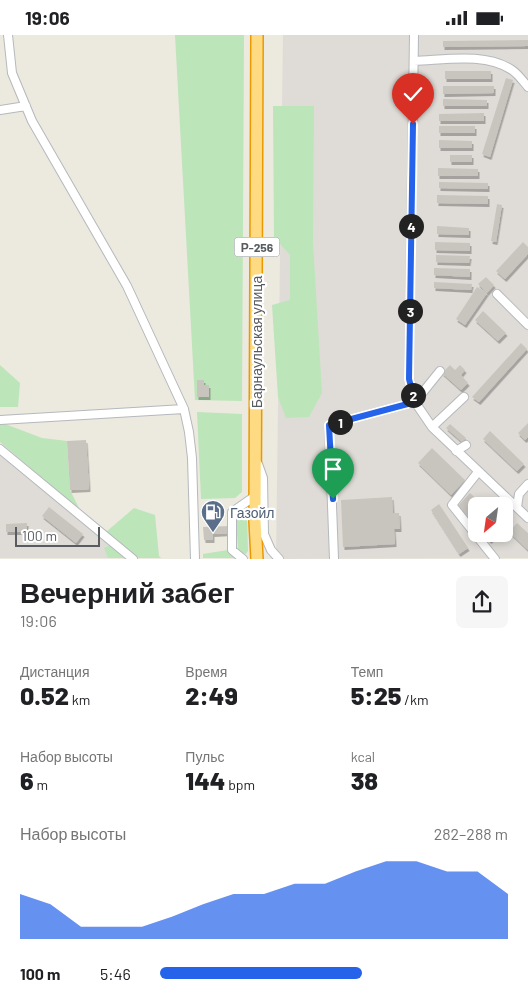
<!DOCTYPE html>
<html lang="ru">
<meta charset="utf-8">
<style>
body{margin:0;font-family:Barlow,sans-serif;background:#f6f6f6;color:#202124;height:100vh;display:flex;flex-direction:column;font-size:19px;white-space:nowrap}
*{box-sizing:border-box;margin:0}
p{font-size:16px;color:#757577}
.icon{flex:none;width:28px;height:28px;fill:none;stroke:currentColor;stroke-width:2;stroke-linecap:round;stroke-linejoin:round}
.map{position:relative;height:524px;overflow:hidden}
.sheet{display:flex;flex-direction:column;background:#fff;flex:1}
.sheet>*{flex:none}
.needle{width:32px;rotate:209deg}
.fabs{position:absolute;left:468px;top:462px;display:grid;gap:10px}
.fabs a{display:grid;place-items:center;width:45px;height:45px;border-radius:8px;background:#fff;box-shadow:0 2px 8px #0003;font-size:25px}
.scale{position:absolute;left:15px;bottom:12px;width:85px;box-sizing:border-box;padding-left:5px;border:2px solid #585c61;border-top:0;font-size:14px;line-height:18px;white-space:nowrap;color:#585c61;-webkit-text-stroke:4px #fff;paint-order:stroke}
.pin{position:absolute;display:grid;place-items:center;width:42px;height:42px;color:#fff;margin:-51px -21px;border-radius:50% 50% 50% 0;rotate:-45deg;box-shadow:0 0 5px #0007}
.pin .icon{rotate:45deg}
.km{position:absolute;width:25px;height:25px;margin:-12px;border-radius:50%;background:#222;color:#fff;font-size:14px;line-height:25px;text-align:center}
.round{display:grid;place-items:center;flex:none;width:52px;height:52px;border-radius:8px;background:#f6f6f6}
.headline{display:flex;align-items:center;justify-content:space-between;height:85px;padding:0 20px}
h1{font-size:28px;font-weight:800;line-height:38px}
.stats{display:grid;grid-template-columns:repeat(3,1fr);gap:8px;height:85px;padding:5px 20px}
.stats div{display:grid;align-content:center}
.stats b{font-size:25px;font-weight:800}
.stats small{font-size:14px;font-weight:400}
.stats p{font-size:14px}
.chart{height:140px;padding:10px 20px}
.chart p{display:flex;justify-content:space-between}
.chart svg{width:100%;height:90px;margin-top:5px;fill:#2563eb;opacity:.7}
ul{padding:0 20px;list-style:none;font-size:16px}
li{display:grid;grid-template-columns:80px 60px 1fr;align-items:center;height:38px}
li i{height:12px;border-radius:6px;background:#2563eb}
.status{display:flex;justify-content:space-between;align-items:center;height:35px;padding:0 25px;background:#fff;direction:ltr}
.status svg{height:14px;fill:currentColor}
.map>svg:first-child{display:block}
.industrial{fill:#dfdcd7;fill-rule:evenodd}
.green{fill:#bce5ba}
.building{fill:#c8c5be;filter:url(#shadow)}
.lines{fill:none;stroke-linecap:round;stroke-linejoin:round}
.minor-casing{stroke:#b5b8bd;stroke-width:10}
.highway-casing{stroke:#eb9900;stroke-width:14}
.minor{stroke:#fff;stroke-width:8}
.highway{stroke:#fedb83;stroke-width:11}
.route-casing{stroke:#fff;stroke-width:10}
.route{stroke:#2563eb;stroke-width:6}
.labels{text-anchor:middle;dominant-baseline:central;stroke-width:4.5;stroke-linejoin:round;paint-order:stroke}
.shield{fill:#fff;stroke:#8a8d90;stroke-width:1}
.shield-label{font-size:12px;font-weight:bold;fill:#585c61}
.street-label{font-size:14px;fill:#585c61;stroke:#fff}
.service-label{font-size:14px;fill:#4e5e75;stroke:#fff;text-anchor:start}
</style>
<div class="status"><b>19:06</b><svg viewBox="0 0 49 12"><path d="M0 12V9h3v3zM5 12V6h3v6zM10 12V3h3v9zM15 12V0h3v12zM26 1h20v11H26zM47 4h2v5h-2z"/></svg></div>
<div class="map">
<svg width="528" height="524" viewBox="0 0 528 524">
<defs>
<filter id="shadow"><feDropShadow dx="1.5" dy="3" stdDeviation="0" flood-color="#0004"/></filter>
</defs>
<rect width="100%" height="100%" fill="#ece9df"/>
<path class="industrial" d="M283,0H528V523L276,524ZM476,471H504V499H476Z
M0,412L126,523H0Z"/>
<path class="green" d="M175,0H244L242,366L195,365Z
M273,71H314L313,208L322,358L309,382L286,383L278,362L272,270L290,265V220L274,202Z
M0,330L20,348L18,372H0Z
M197,377L242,379V457L235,463L201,464Z
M0,385L5,389L42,403L67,406L70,455L80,475L0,407Z
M134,473L155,480L159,521L161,523H137L106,497Z
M244,477L247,480L248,516L246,519L241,518L238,515L236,482L237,478Z
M112,509L128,523H108L104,513Z
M228,515L236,523H203V519Z"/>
<path class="building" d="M528,5V11L443,12V6Z
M445,36H491V44H445Z
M506,43L513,45L490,122L482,119Z
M443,51H494V58L443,59Z
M443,64L487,65V71H443Z
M484,78V86H439V79Z
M439,91H475V98H439Z
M439,105L472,106V113H439Z
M450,120H472V127H450Z
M438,133L478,134V141H438Z
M439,147L488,148V154L439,153Z
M437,160L488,161V169L437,168Z
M497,169L502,170L496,207L491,206Z
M437,191L469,193V200L437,199Z
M435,207L470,208V216L435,215Z
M523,207L528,212V219L505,244L496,236Z
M436,220L470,221L469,228L436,227Z
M434,233L470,234V242L434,240Z
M486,242L494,250L487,258L478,249Z
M434,247L472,249L471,255L434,253Z
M477,252L487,258L465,290L456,284Z
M483,276L506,298L498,306L475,285Z
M521,308L527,314L479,367L472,362Z
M450,330L455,335L460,330L465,335L461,340L468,348L461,355L442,338Z
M197,345H204V350H209V362H197Z
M528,388V402L525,405L518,398Z
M450,389L466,403L462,407L446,393Z
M490,396L524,429L517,436L483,404Z
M86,405L89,454L70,455L67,406Z
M432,413L465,445L451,460L418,428Z
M334,424H344V431H334Z
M470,458L484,471H476V492L456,473Z
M392,462L393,478H399L400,494H394L395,509L343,512L341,465Z
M439,469L468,513L459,519L431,475Z
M49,472L83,499L76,508L42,481Z
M27,488V497H6V489Z
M517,488L528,498V515L509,497Z
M230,491V498L213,499V505H204L203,492Z
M483,499H497L490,506Z"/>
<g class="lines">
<g class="minor-casing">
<path id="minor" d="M8,0L12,38L32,86L127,251L184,374L189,397L192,423L195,524
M414,0L409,343L415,367L432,392L528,483
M414,26C445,25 485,17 512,35C518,39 523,46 528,52
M0,75L26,71
M497,259L528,290
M0,385L184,374
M432,392L464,362
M0,414L133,524
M456,416L466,410
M258,429L263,443L264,499L271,515L279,524
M478,437L452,470L495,524
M517,472L519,459L528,449
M243,524L232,515V477L255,461
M334,524L329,390L415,367L440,336"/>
</g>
<g class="highway-casing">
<path id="highway" d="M257,524L255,486L257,0"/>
</g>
<use href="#minor" class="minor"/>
<use href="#highway" class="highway"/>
</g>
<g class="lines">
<g class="route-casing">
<path id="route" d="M333,464L329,390L415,367L409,344L413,89"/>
</g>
<use href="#route" class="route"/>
</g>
<defs>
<g id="fuel-pin" transform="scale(1.25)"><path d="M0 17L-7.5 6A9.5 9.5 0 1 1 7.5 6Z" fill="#5c6f8a" stroke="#fff"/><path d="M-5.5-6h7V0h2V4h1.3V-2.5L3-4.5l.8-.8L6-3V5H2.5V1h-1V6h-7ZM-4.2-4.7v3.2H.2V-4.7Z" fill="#fff"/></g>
</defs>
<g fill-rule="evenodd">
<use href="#fuel-pin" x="213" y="477"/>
</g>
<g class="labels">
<rect class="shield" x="234.5" y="202.5" width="45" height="19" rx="4"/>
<g class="shield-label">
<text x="257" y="212">Р-256</text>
</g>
<g class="street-label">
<text transform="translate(256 307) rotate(-90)">Барнаульская улица</text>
</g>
<g class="service-label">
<text x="230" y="477">Газойл</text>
</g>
</g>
</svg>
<div class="fabs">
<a><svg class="needle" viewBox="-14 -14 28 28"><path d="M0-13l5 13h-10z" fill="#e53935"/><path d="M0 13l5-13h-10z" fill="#757577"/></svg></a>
</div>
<div class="scale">100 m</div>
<div class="pin" style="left:333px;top:464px;background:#1e9e55"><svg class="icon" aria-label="arrive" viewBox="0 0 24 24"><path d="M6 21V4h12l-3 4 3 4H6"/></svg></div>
<div class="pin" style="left:413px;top:89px;background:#d93025"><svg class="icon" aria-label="check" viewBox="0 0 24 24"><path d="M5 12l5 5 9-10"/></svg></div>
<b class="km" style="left:340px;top:387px">1</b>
<b class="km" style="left:413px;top:360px">2</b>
<b class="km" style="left:410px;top:276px">3</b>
<b class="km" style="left:411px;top:191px">4</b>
</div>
<section class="sheet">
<div class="headline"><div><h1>Вечерний забег</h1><p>19:06</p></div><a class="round"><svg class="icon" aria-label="share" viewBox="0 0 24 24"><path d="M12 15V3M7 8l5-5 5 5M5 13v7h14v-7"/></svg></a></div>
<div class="stats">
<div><p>Дистанция</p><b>0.52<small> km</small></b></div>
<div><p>Время</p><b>2:49</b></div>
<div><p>Темп</p><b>5:25<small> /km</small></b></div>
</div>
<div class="stats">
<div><p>Набор высоты</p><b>6<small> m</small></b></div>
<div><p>Пульс</p><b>144<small> bpm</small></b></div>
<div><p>kcal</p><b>38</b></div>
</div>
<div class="chart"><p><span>Набор высоты</span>282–288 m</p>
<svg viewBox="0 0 160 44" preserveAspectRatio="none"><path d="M0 44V22L10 27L20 38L30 38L40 38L50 33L60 27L70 22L80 22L90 17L100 17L110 11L120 6L130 6L140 11L150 11L160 22V44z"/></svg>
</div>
<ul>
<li><b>100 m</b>5:46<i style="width:58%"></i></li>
</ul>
</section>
